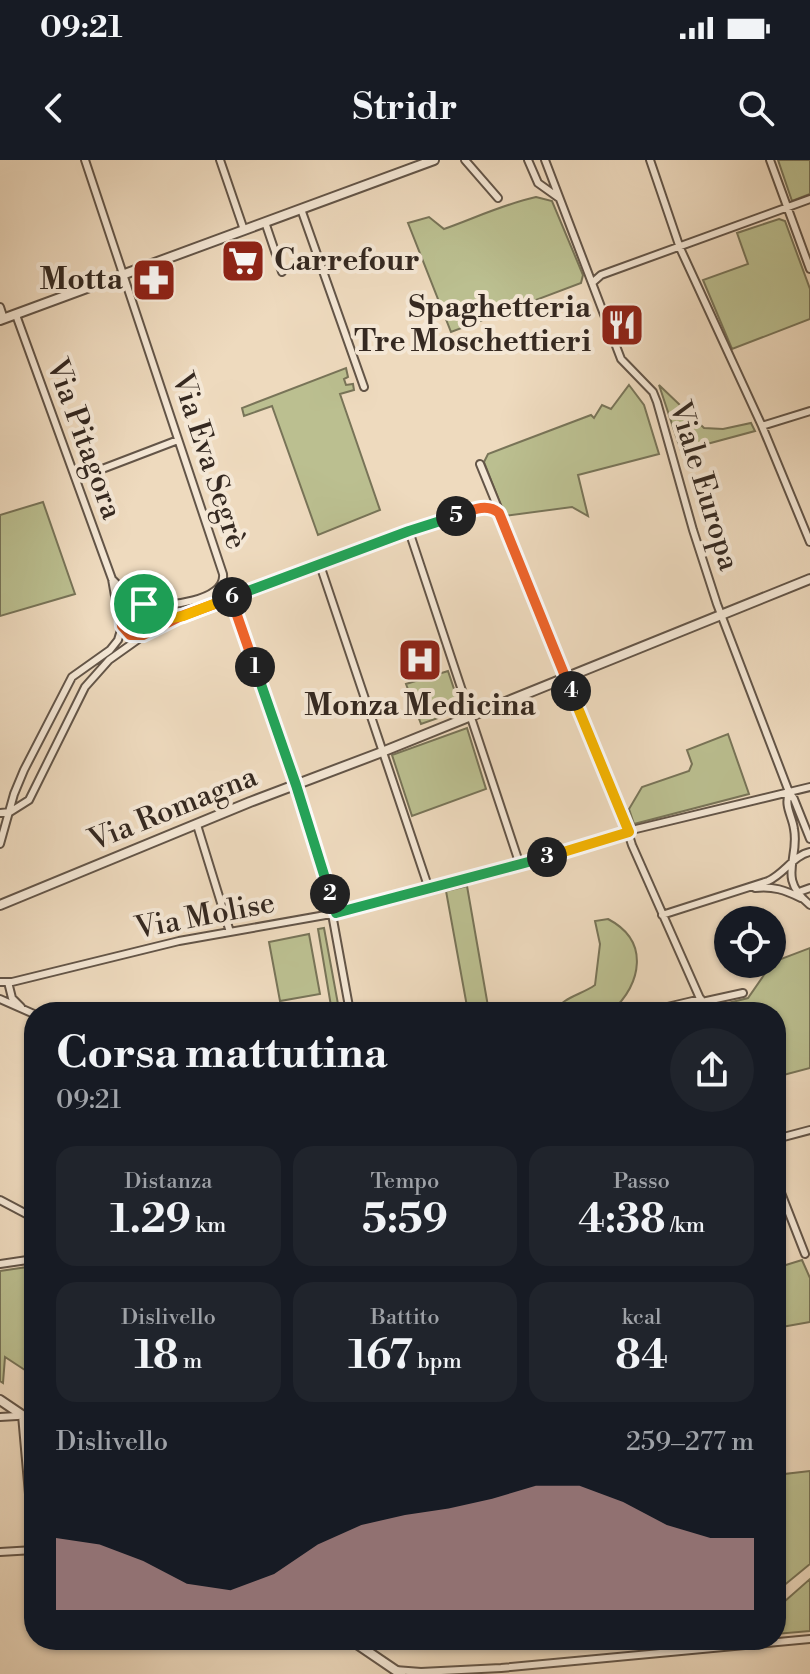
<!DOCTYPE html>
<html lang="it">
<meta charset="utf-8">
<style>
body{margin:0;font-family:"Libre Bodoni",serif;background:#20242c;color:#f1f3f6;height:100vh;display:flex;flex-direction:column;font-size:30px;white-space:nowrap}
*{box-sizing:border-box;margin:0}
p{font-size:26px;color:#9ea1a6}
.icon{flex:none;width:44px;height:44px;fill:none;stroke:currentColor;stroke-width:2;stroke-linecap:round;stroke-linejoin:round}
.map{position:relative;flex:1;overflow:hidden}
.side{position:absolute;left:24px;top:842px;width:762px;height:648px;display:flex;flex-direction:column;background:#171b24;border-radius:32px;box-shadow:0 2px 6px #0004}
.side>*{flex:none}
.buttons{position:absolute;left:714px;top:746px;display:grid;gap:16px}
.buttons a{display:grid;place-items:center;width:72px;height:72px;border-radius:50%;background:#171b24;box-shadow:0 2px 6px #0004;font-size:40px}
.pin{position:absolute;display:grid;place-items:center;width:68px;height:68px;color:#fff;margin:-34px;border:4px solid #fff;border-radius:50%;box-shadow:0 2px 8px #0007}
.km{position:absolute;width:40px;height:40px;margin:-20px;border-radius:50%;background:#222;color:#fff;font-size:22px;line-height:40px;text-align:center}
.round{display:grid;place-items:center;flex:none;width:84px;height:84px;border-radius:42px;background:#20242c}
.summary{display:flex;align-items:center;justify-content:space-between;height:136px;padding:0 32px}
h1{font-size:44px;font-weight:700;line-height:60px}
.stats{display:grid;grid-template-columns:repeat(3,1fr);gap:12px;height:136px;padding:8px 32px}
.stats div{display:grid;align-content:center;border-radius:20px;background:#20242c;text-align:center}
.stats b{font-size:40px;font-weight:700}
.stats small{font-size:22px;font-weight:400}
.stats p{font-size:22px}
.chart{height:224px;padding:16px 32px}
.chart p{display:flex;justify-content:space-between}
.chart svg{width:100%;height:144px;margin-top:8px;fill:#c59692;opacity:.7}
.status{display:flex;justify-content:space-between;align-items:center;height:56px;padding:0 40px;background:#171b24;direction:ltr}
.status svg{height:22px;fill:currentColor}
header{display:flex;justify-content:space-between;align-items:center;height:104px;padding:0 32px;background:#171b24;font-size:36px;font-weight:700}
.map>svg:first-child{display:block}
.green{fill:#bbbf90;stroke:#787458;stroke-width:2}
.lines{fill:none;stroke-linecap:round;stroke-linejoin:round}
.minor-casing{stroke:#635548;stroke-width:10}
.tertiary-casing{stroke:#635548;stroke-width:12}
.minor{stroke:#f4e7d5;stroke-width:6}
.tertiary{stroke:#f4e7d5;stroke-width:8}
.split-1-casing{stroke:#fff;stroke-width:16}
.split-2-casing{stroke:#fff;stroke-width:16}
.split-3-casing{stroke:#fff;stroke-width:16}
.split-4-casing{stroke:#fff;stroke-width:16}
.split-5-casing{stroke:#fff;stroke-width:16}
.split-6-casing{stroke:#fff;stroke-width:16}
.split-7-casing{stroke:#fff;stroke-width:16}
.split-1{stroke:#f0652b;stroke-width:10}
.split-2{stroke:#22a559;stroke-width:10}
.split-3{stroke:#22a559;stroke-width:10}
.split-4{stroke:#f5b400;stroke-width:10}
.split-5{stroke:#f0652b;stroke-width:10}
.split-6{stroke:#22a559;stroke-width:10}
.split-7{stroke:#f5b400;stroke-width:10}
.labels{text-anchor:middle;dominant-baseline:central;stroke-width:8;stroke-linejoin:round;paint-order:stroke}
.poi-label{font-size:30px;font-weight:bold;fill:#352921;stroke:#f4e7d5;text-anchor:end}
.street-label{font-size:30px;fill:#352921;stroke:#f4e7d5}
</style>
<div class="status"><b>09:21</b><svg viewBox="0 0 49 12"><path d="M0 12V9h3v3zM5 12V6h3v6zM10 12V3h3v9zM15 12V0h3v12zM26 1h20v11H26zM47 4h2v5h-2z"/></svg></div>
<header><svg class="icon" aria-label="back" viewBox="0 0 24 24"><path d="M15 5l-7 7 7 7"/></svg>Stridr<svg class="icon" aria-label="search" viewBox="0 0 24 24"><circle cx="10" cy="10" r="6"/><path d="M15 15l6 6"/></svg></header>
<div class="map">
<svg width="810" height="1514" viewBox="0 0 810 1514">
<rect width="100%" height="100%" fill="#eedabe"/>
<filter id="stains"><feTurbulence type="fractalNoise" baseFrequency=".0025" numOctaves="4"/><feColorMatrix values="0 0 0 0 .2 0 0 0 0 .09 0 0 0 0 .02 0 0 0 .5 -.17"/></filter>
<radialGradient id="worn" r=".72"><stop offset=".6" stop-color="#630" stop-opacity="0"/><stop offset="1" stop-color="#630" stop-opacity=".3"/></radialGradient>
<path class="green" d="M778,0H810V34L792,41Z
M536,37L552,41L583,115L581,123L451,172L408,63L429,57L444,69C475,58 504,44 536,37Z
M779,59L785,61L810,129V159L732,189L703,120L748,104L737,73Z
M346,208L348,217L344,219L346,225L353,224L354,230L340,234L380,350L318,375L272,246L244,256L242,248Z
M629,225L644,245L659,294L578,315L588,356L572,347L505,356L484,302L488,294L591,255L594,258L602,245L611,249Z
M659,225L704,268L723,269L751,263L755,271L681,291Z
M43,342L75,434L0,456V355Z
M124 460a12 12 0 1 1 24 0a12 12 0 1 1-24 0Z
M448,511L461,550L421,564L406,524Z
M467,568L486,629L412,656L392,595Z
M728,574L749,634L634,664L629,649L642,627L689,611L692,604L687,590Z
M467,726L489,852H468L446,731Z
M608,759C650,781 642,823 611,852H554C563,837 581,835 595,825L600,784L595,761Z
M324,768L338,844L331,846L318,769Z
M309,774L320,834L280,841L269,782Z
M810,788V908L776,917V852H714L712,847L748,838L773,802Z
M802,1100L810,1118V1162L776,1168V1108Z
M34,1106V1216L5,1197L3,1223L0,1221V1111Z
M810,1311V1404L776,1432V1315Z
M810,1419V1471L776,1474V1449Z"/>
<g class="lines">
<g class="minor-casing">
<path id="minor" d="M85,0L223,414C226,441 166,447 146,445
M220,0L244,70
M465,0L498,38
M528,0L538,23L559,38
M545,0L621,199L653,232L657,242L693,370L717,444L789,632L794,639L810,679
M650,0L680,88L762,266L810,382
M770,0L810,109
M301,49L364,227
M265,62L282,112
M592,123L601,115L810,39
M0,147L4,159
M762,266L810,251
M480,304L619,644L632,685L706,852
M76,319L178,280
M409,371L520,705
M320,405L429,729
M231,438L296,625L336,753
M121,456L127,446L139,442
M154,461L183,456L409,371L485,347L496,351
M151,472L176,459
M789,632C784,647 792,655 794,669C800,700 776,717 810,745
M0,653L10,652L29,640L85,527L109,500L147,473L153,466L154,457L150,449L128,435L112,419
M197,665L230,772
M0,684L14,634L24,610L72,517L110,490L118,480L121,470L112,419L16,155
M755,728C773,726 785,730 801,738
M796,733L810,728
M332,754L350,852
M662,755L768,721C784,714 794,695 810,692
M0,822H12L179,781L348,751L520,705L636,669L810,627
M8,822L12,838L21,847
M0,839L34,854
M702,842L743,833
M646,852L701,839
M776,979L810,970
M776,1020L805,1094
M0,1040L34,1058
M0,1104L34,1099
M0,1257L34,1255
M0,1392L34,1390L22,1255
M395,1510L421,1512L501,1508L810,1479"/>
</g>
<g class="tertiary-casing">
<path id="tertiary" d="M0,160L434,0
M0,745L250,642L382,592L810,419
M0,1240L34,1263
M351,1480L401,1514"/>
</g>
<use href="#minor" class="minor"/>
<use href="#tertiary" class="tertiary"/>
</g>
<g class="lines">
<g class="split-1-casing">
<path id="split-1" d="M144,444H131L121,453L122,466L130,475H143L179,457L231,438L255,507"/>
</g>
<g class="split-2-casing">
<path id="split-2" d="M255,507L296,625L330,734"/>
</g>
<g class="split-3-casing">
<path id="split-3" d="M330,734L336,753L547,697"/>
</g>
<g class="split-4-casing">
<path id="split-4" d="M547,697L629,672L571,531"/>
</g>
<g class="split-5-casing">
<path id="split-5" d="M456,356C470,351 486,342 499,353L571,531"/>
</g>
<g class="split-6-casing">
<path id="split-6" d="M232,437L409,371L456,356"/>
</g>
<g class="split-7-casing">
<path id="split-7" d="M144,444L151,450L154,461L183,456L232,437"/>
</g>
<use href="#split-1" class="split-1"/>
<use href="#split-2" class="split-2"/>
<use href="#split-3" class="split-3"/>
<use href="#split-4" class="split-4"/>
<use href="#split-5" class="split-5"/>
<use href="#split-6" class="split-6"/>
<use href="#split-7" class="split-7"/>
</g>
<defs>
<g id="supermarket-square" transform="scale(2.3)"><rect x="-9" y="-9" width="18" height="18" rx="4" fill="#8f2418" stroke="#f4e7d5"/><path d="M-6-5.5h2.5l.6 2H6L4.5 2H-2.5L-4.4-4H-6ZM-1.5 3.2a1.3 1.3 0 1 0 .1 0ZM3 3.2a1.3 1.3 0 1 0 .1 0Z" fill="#fff"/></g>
<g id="pharmacy-square" transform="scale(2.3)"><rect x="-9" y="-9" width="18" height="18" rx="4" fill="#8f2418" stroke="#f4e7d5"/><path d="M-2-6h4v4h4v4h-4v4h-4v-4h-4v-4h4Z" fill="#fff"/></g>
<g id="restaurant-square" transform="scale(2.3)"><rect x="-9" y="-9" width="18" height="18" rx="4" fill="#8f2418" stroke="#f4e7d5"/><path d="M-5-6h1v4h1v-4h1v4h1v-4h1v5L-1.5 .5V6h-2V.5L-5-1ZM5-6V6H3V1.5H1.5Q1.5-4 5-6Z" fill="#fff"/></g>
<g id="hospital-square" transform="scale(2.3)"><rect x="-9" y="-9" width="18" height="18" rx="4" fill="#8f2418" stroke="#f4e7d5"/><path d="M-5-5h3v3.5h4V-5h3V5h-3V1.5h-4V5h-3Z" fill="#fff"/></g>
</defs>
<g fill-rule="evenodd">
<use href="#supermarket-square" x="243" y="101"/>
<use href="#pharmacy-square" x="154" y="120"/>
<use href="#restaurant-square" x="622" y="165"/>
<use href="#hospital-square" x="420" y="500"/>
</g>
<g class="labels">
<g class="poi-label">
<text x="274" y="101" text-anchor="start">Carrefour</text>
<text x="123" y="120">Motta</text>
<text x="591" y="148">Spaghetteria<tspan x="591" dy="34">Tre Moschettieri</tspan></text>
<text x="420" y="546" text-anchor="middle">Monza Medicina</text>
</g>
<g class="street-label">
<text transform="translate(84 279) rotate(70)">Via Pitagora</text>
<text transform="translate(209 301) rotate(72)">Via Eva Segrè</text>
<text transform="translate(704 326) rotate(73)">Viale Europa</text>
<text transform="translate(173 649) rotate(-22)">Via Romagna</text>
<text transform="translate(205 756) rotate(-11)">Via Molise</text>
</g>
</g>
<rect width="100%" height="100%" filter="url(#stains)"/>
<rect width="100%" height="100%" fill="url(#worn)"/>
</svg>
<div class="buttons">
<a><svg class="icon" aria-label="locate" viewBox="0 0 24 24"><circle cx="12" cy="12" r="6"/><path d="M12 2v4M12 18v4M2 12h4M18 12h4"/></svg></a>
</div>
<div class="pin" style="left:144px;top:444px;background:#1e9e55"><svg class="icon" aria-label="arrive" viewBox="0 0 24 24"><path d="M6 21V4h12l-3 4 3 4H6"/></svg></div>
<b class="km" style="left:255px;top:507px">1</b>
<b class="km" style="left:330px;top:734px">2</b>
<b class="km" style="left:547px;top:697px">3</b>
<b class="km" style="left:571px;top:531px">4</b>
<b class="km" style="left:456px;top:356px">5</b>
<b class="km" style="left:232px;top:437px">6</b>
<section class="side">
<div class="summary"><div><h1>Corsa mattutina</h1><p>09:21</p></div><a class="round"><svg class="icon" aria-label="share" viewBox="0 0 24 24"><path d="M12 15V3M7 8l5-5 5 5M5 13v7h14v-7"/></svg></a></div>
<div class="stats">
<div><p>Distanza</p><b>1.29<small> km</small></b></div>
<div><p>Tempo</p><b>5:59</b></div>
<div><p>Passo</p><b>4:38<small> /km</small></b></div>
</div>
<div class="stats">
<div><p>Dislivello</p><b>18<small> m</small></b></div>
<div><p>Battito</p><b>167<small> bpm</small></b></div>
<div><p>kcal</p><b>84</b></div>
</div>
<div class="chart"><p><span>Dislivello</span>259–277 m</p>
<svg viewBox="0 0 160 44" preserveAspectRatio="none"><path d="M0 44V22L10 24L20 29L30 36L40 38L50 33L60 24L70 18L80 15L90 13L100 10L110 6L120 6L130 11L140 18L150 22L160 22V44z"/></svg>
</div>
</section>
</div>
